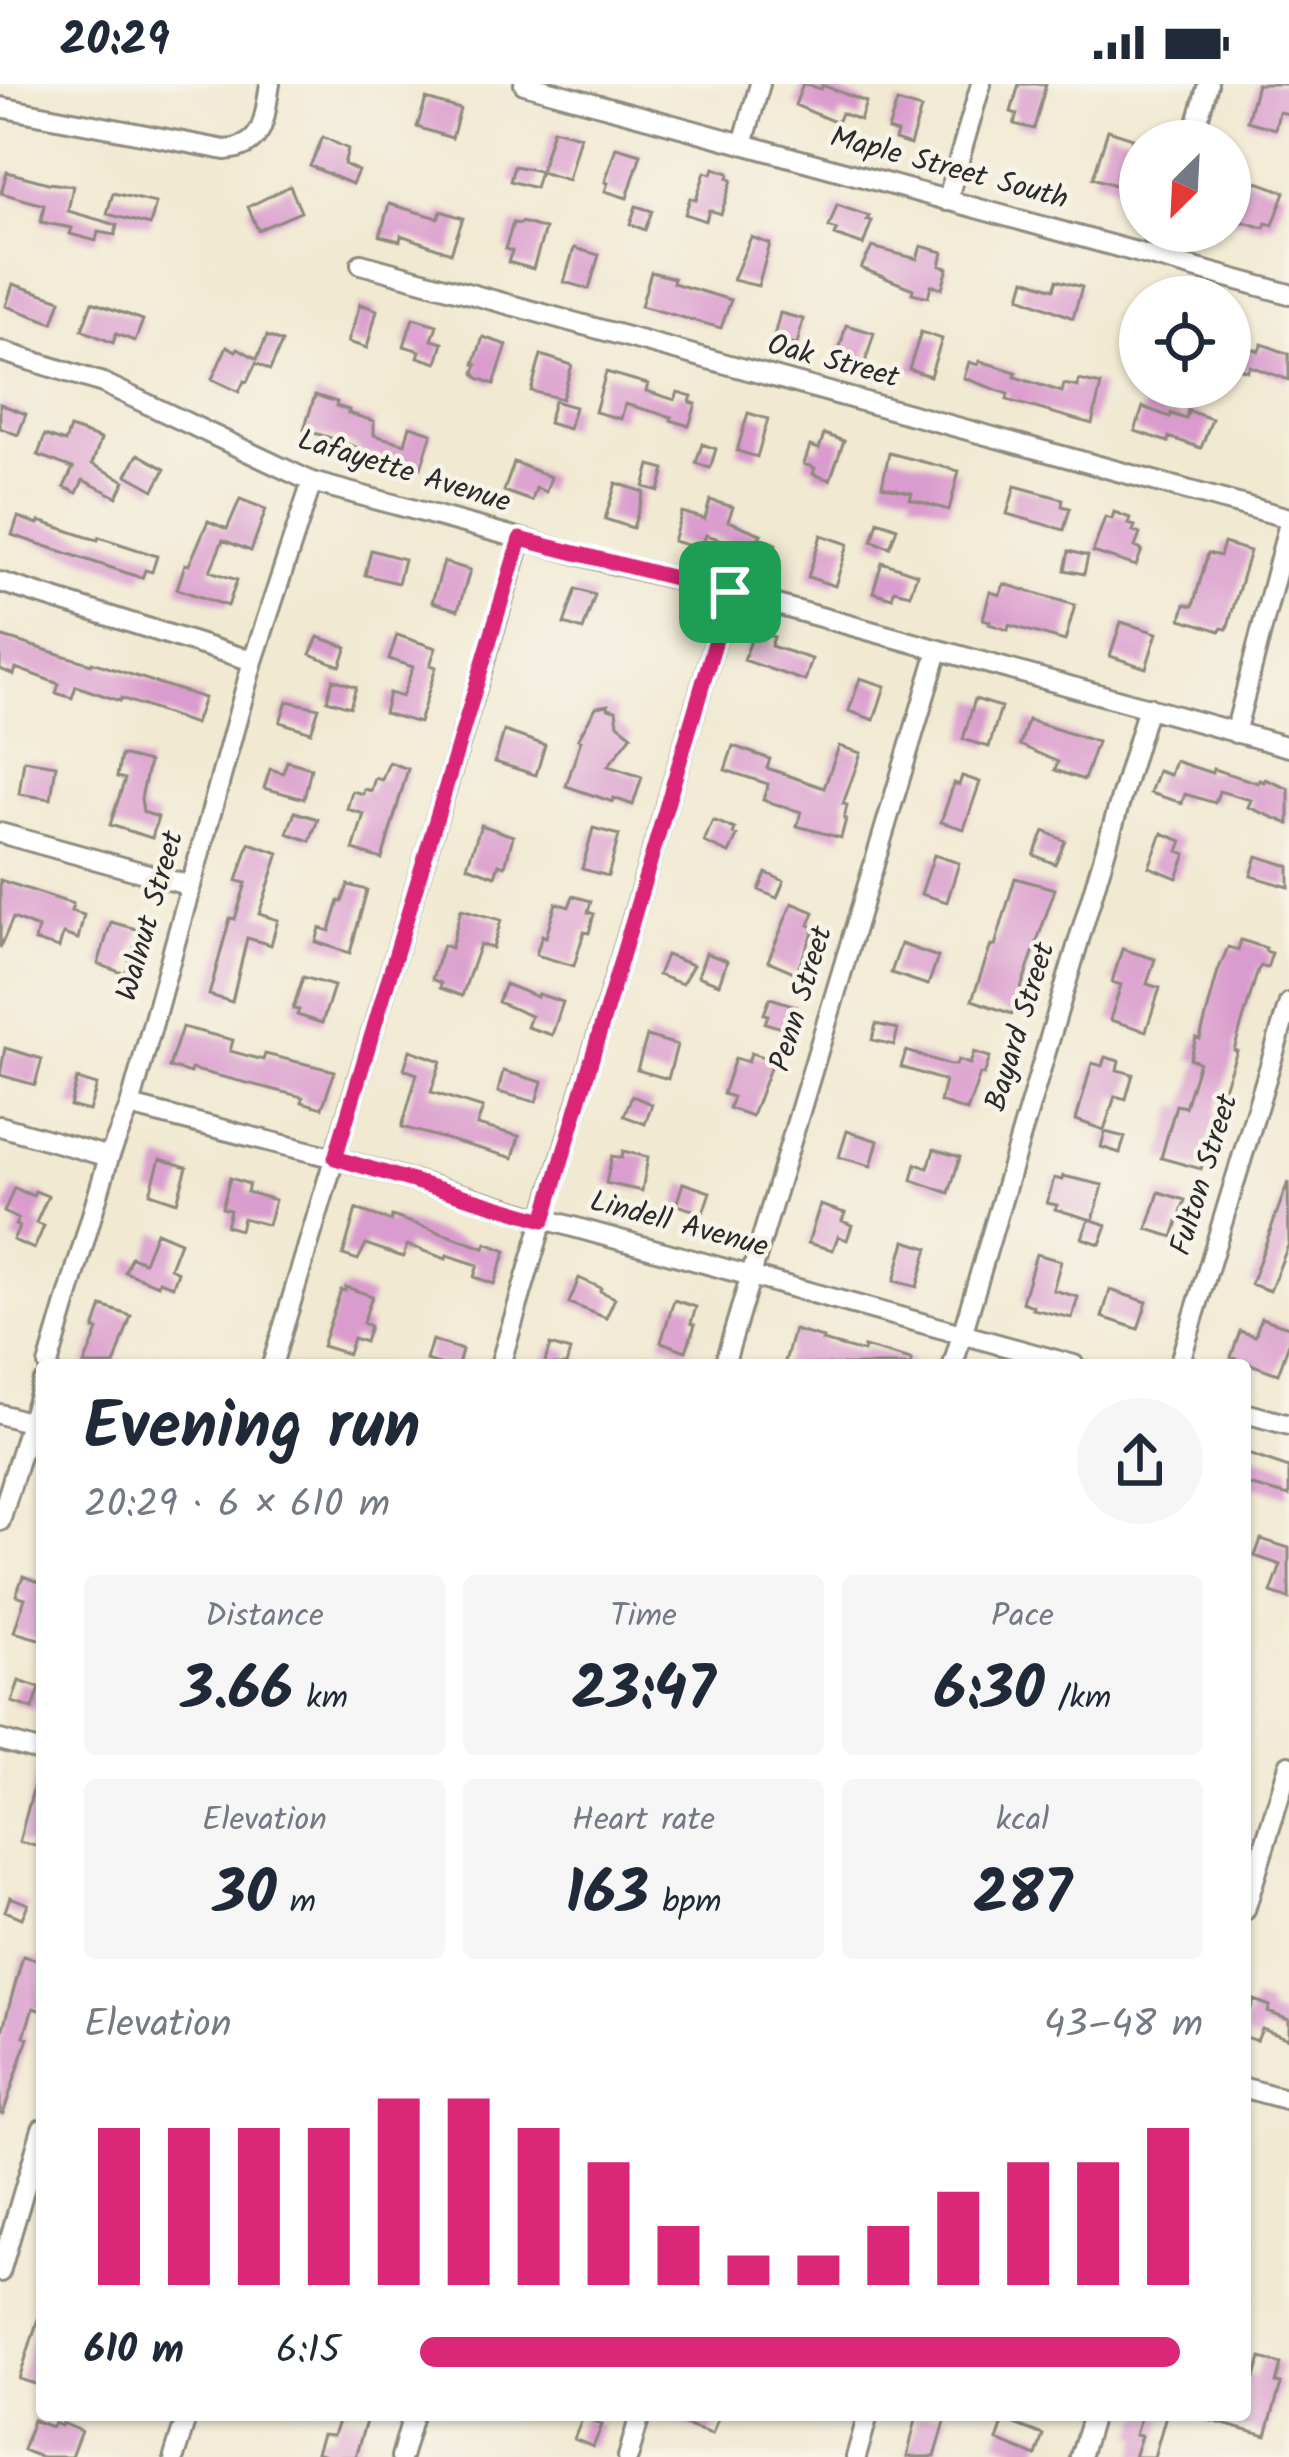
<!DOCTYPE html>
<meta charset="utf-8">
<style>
body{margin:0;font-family:Kalam,sans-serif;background:#f6f6f7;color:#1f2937;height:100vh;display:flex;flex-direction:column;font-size:45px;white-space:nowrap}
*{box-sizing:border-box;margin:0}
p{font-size:39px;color:#747a83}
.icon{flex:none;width:66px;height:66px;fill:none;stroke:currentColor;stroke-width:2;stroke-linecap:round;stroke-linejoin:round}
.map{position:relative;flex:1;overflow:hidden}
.drawer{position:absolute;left:36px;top:1275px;width:1215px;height:1062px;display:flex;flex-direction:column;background:#fff;border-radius:12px;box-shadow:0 3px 9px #0004}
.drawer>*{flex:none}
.needle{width:78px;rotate:204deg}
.fabs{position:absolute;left:1119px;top:36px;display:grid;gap:24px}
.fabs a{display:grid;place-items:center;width:132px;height:132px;border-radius:50%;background:#fff;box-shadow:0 3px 9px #0004;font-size:60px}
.pin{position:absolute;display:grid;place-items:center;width:102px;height:102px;color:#fff;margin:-51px;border-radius:24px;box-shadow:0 6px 18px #0006}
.round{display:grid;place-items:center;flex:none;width:126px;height:126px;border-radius:63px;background:#f6f6f7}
.overview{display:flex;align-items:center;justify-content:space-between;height:204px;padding:0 48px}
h1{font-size:66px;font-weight:700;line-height:90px}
.figures{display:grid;grid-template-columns:repeat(3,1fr);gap:18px;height:204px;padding:12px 48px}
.figures div{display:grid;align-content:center;border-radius:12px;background:#f6f6f7;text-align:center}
.figures b{font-size:60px;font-weight:700}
.figures small{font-size:33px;font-weight:400}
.figures p{font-size:33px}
.chart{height:336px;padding:24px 48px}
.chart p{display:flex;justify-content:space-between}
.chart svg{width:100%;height:216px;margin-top:12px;stroke:#db2777;stroke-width:6}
ul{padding:0 48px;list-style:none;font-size:39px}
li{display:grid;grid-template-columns:192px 144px 1fr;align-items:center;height:90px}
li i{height:30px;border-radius:15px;background:#db2777}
.status{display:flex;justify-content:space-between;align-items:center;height:84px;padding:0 60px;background:#fff;direction:ltr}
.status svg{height:33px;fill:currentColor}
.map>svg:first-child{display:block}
.building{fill:#da9cce}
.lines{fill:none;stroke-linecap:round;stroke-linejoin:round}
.minor-casing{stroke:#8e8a7e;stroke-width:24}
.minor{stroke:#fff;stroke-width:18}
.route-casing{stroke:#fff;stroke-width:24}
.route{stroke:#db2777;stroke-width:15}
.labels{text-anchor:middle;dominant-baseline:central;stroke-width:9;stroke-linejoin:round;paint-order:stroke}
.street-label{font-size:30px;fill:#2b2b2b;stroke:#f7f3e8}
</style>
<div class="status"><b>20:29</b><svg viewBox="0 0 49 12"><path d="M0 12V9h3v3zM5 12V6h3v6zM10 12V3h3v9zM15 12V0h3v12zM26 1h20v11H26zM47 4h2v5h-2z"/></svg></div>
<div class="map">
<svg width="1289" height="2373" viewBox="0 0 1289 2373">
<rect width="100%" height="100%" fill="#f7f3e8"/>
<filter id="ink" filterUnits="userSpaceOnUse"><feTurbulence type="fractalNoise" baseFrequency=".00833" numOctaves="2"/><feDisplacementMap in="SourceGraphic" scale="24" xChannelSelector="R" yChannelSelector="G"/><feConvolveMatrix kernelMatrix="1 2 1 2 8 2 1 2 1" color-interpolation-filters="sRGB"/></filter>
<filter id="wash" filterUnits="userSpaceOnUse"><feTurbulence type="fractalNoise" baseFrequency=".004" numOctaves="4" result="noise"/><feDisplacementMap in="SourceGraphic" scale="48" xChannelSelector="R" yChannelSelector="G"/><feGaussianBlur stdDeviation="2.7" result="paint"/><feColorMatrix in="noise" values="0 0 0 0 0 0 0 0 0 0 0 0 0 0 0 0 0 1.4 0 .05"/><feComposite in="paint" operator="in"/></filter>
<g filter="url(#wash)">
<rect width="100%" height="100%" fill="#f1e9d1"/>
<g id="blocks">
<path class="building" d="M803,0L821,5L822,1L866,18L860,36L841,29L837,39L795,21Z
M1019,0H1046L1034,45L1014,40L1017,30L1011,28Z
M1257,0H1289V30L1279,28L1275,45L1247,37Z
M426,15L460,25L452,54L417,43Z
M897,18L921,25L910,61L895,56L897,49L888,46Z
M553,45L580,52L568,96L540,88Z
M1108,46L1133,54L1118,102L1093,94Z
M323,53L348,65L344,80L358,87L352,100L310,82Z
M616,63L641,70L627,114L605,107L608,99L605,98Z
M514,82L540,87L535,104L510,97Z
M714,84L729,89L728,94L732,96L721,130L709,126L706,137L685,130L690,114L696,116L705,88L712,90Z
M7,88L48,99L73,102L68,127L117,141L115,151L98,148L96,157L70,150L72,144L41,138L44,121L1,109Z
M1238,91L1285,108L1273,141L1266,139L1264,144L1230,134V114Z
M290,102L301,128L258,146L248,123Z
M113,109L156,119L150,141L107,130Z
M389,120L438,134L441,127L463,134L451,169L401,151L400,157L380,152Z
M837,121L869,132L867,136L872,137L863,161L835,151L837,146L829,143Z
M636,122L652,127L645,146L630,140Z
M521,138L545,145L533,185L508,178L512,167L505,165L513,139L520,140Z
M751,153L770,160L758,202L733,196Z
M921,162L943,168L940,182L948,184L942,204L931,201L928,213L912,209L913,205L861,184L872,163L917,175Z
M574,164L599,171L589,205L564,198Z
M651,188L674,194L673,199L731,216L721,244L641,222Z
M1025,195L1054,205L1057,196L1082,203L1073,234L1020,213Z
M13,200L61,216L53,239L6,222Z
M92,218L143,236L135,257L116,250L113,259L82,246Z
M360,220L377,226L367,264L348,258Z
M780,229L803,235L797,261L773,256Z
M413,234L437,241L432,256L443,259L437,279L418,273L420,267L404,262Z
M846,241L874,249L865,279L838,271Z
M921,248L942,255L930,292L909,285Z
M267,252L282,258L270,286L256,279L247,298L244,297L239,308L212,295L227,262L236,267L238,264L257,275Z
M483,253L507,261L494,300L478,294L474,289L477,281L474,280Z
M1262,260L1289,270V296L1250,282L1247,287L1230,281L1237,263L1248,267L1250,264L1259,267Z
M541,271L572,281L562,315L531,307Z
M980,277L1016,288L1015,293L1062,308L1064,300L1078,303L1079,296L1101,301L1092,340L1007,316L1008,310L964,294L969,278L978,281Z
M606,288L648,300L646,307L675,316L678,308L692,312L690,318L696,320L689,342L671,336L672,333L625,320L621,335L595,328Z
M315,311L337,318L336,322L349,326L348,329L374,337V351L405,360L410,342L432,349L421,384L357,367L358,364L338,356L304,346Z
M554,317L575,323L569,345L548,339Z
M0,320L26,330L18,351L0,344Z
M1143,323L1170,333L1171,330L1186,335L1188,327L1212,335L1201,364L1169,353L1168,358L1135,347Z
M748,329L768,335L757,373L737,367Z
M70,344L101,355L92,380L125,397L117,413L83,396L77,409L64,403L73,384L38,371L45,351L65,358Z
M824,350L844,357L830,396L813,390L815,384L804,380L810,362L819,365Z
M702,360L716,365L710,384L696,379Z
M889,369L959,387L949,426L910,415L912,409L882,402Z
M138,370L165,385L154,406L127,391Z
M514,378L551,393L546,408L536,404L532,417L504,407Z
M650,381L665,385L659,407L644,403Z
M616,399L644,408L633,444L605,435Z
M1015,402L1063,415L1062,422L1070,424L1064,446L1007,430Z
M240,415L266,425L251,467L223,456L210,487L237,496L228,522L177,505L185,480L189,481L208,437L227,445Z
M710,416L733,423L728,437L761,450L759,453L776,460L770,474L765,472L762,479L747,473L749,469L742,466L744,462L706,451L701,465L673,457L682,428L705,435Z
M1114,428L1130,434L1128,440L1135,442L1133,447L1140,450L1135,463L1142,466L1136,482L1093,468L1105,433L1112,435Z
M18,433L38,440L39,437L87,453L98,456L99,453L157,472L152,488L145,486L142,494L12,451Z
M878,437L897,444L890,463L872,457Z
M821,451L848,460L835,502L808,493Z
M1224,459L1250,467L1227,545L1222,544L1220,547L1181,535L1185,520L1193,522L1208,469L1220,472Z
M371,466L404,475L398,499L365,491Z
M1069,467L1088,472L1084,490L1065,486Z
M444,478L470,486L458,526L432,518Z
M882,478L917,490L910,510L894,506L892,514L873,508Z
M1004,500L1075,521L1065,557L1009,541L1008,546L989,540L990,537L983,535L990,508L1000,511Z
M576,505L595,511L583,546L564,540Z
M1121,538L1157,549L1146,584L1110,572Z
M754,547L774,553L771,562L812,575L805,597L744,576Z
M397,551L436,564L430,581L436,583L419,639L384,629L389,609L402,613L413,583L389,575Z
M0,552L91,580L92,578L204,614L195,640L121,614L120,617L76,602L72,614L56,609L59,600L16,584L14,591L0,585Z
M318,553L347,563L340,582L310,570Z
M860,594L885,602L874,636L849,627Z
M333,595L356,603L350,623L327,616Z
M975,615L1001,623L989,663L963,655Z
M287,617L319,624L311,648L280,638Z
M608,621V624L616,626L618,640L632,651L608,682L642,693L633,721L614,714L613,718L566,702L581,656L578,655L596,623Z
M1028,636L1097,658L1084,696L1055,686L1058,678L1020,661Z
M504,647L545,661L536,691L495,678Z
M733,662L770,675L767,684L824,704L839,662L861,669L843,720L847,721L844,735H846L841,754L797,742L801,728L763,716L768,700L725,686Z
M121,671L149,678L141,714L143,728L158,733L152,754L110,741L125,695L117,693Z
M24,676L56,681L51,715L19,710Z
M287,677L311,684L304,715L264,704L270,685L283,689Z
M1175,677L1212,689L1213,685L1258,699L1259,696L1264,698L1265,695L1289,705V740L1248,723L1251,716L1219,707L1215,719L1185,710L1182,719L1150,709L1158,687L1170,691Z
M389,678L408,685L382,775L353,766L364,730L347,725L352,707L363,710L364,705L371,707L375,694L382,696Z
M962,692L980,698L964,745L941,738L954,699L959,701Z
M295,728L318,735L310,757L287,749Z
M713,736L735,745L733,750L737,752L729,769L704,758Z
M481,741L513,752L505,782L499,780L495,792L467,782Z
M593,744L619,751L608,792L582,785Z
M1044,747L1065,757L1055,780L1034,771Z
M1162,749L1182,757L1178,767L1186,770L1177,794L1149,783Z
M249,759L279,769L259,830L278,836L271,861L247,854L232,918L209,911L230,834L235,835L246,799L237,797Z
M934,771L959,779L947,818L921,810Z
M1257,772L1289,782V803L1251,792Z
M766,789L784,797L777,814L759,806Z
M1015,794L1055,805L1012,930L972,916L991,861L995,862Z
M0,796L73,820L71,827L84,831L78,855L63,850L59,864L35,857L38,844L13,834L0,864Z
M348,801L367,806L350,869L316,858L320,844L330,847L339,817L342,818Z
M573,812L591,817L588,828L594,830L589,849L584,848L574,882L536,871L542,851L546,853L556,819L569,823Z
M792,819L814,828L809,841L815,844L796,889L768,877Z
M461,825L501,836L493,864L480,860L462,912L440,904L441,899L432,895L443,861L451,864Z
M111,838L140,846L125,890L98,880Z
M1241,856L1266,864L1265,867L1272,869L1267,884L1261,882L1258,886L1234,966L1237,967L1214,1032H1216L1201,1085L1161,1074L1176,1021L1185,1023L1199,978L1190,975L1196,954L1200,955L1218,887L1228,863L1238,866Z
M901,860L938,873L928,901L891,889Z
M1122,865L1155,875L1147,900L1160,904L1146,947L1110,936L1121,901L1112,898Z
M706,869L727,877L719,900L698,892Z
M666,871L693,881L682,900L658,891Z
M303,893L334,902L322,939L297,931L299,926L293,925Z
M505,900L537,913L538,910L563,918L552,951L527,943L531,932L498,918Z
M770,914L796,922L789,946L765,939L768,931L764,930Z
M876,940L898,945L894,961L872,956Z
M182,943L233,956L230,967L263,976L265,970L335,987L322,1024L302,1018L303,1013L191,985L190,989L169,983Z
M647,952L677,961L668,995L637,986Z
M5,964L42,975L35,1001L0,991Z
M410,966L441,977L431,1008L483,1024L477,1041L519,1052L513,1074L402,1043L417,990L404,985Z
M906,967L950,981H956L958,976L970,980L974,968L990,973L984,991L980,990L967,1027L940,1018L945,997L901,983Z
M751,969L773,976L752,1032L729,1024L733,1013L723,1010L735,974L748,978Z
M1105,973L1119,977L1117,986L1133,990L1126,1015L1115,1012L1104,1046L1076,1036L1092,979L1102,982Z
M503,987L542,998L536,1018L498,1008Z
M77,995L97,1001L89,1027L70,1022Z
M632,1012L652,1020L645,1040L624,1032Z
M847,1047L878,1057L871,1082L839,1073Z
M1105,1048L1125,1053L1120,1069L1101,1063Z
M934,1065L960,1073L949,1109L912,1096L916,1080L928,1084Z
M623,1067L648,1073L642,1107L606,1099L612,1072L622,1074Z
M160,1075L187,1083L177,1118L150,1109Z
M1063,1092L1103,1101L1093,1136L1089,1135L1107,1141L1100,1160L1082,1154L1089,1135L1055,1125L1057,1121L1047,1119L1054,1094L1062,1096Z
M230,1094L249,1100L247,1108L275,1116L268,1141L243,1134L240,1146L226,1142L230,1126L222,1124Z
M1288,1098L1289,1159L1270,1207L1251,1200Z
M683,1099L710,1108L703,1129L676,1121Z
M14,1104L33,1112L35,1107L48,1112L36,1139L44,1142L34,1165L13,1156L19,1143L15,1141L18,1135L4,1128Z
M1159,1108L1185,1116L1173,1153L1147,1145Z
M820,1121L845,1129L842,1137L852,1141L847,1156L838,1152L833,1166L808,1159Z
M356,1125L391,1137L392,1132L484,1164L486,1159L506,1167L494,1200L474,1193L478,1181L447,1171L446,1175L407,1161L403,1173L366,1160L358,1176L343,1171Z
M156,1148L180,1158L170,1184L178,1188L173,1202L159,1197L158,1201L125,1188L131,1173L144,1178Z
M905,1157L928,1164L917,1203L894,1197Z
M1036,1170L1061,1177L1053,1206L1078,1213L1072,1234L1032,1225L1033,1222L1022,1218Z
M579,1194L601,1204L600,1207L615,1214L606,1234L569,1219Z
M346,1203L372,1212L363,1239L370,1242L365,1258L353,1254L348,1270L322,1262L341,1206L345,1207Z
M1110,1206L1147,1218L1138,1245L1102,1233Z
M674,1216L696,1223L691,1239L695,1241L686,1267L661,1258Z
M102,1222L131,1232L114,1281H84L98,1246L94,1245Z
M1261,1234L1289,1243V1259L1278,1290L1231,1273L1240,1247L1255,1252Z
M794,1246L823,1254L822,1257L863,1268L864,1263L911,1276V1281H784Z
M432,1256L462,1266L458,1281H443L426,1276Z
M550,1261L570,1267L566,1281H544Z
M1245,1369L1289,1384V1412L1245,1400Z
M1261,1455L1289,1464V1515L1271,1509L1281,1481L1255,1472Z
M23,1492L42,1499V1556L14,1548L25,1514L16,1511Z
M19,1597L40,1604L33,1625L12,1618Z
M37,1691L42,1692V1752L38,1751L36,1762L19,1758Z
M10,1813L28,1820L22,1834L5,1827Z
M23,1872L42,1877V1927L33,1924L24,1952L28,1954L3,2030H0V1955Z
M1254,1916L1270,1922L1268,1928L1289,1936V1955L1262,1945L1257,1957L1245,1953V1940Z
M38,2235H42V2302L19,2295Z
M1261,2274L1281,2280L1276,2299L1281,2300L1266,2352L1208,2336L1209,2331H1245V2290L1255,2293Z
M340,2331L367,2334L355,2373H328L316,2369L322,2351L333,2352Z
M664,2331H719L712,2350L664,2334Z
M917,2331H947L935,2373H907Z
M1141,2331H1166L1154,2373H1134L1141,2352L1135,2351Z
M583,2333L602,2341L593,2363L574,2355Z
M33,2336L52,2343L54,2339L61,2342L62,2339L81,2347L71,2373H40L23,2366Z
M1004,2336L1043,2351L1036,2372L997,2356Z"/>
</g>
</g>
<g filter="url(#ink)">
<use href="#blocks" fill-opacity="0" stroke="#8e8a7e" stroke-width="3"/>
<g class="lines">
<g class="minor-casing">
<path id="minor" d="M524,0L1289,210
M0,23L225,66C266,63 264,33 270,0
M1192,57L1208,0
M743,60L760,0
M947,117L981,0
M1159,174L1166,147
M361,180L1289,434
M0,267L103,299L312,398L603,477L730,508L1289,663
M0,498L253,577
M1235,649L1289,439
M0,749L191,802
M130,1022L335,1074L544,1135L1074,1281
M0,1042L109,1073
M48,1281L109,1073L130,1022L253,577L312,398
M272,1281L521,455
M500,1281L730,508
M724,1281L938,567
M953,1281L1148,623
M1179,1281L1289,919
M1245,1329L1289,1341
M0,1330L31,1339
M0,1437L42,1300
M0,1656L42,1668
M1245,1826L1289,1681
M1245,2004L1289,2016
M0,2188L42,2045
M174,2373L187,2331
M401,2373L413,2331
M628,2373L640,2331
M856,2373L868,2331
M1080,2373L1093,2331"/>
</g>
<use href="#minor" class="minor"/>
</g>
</g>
<g class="lines" filter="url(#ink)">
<g class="route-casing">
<path id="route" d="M520,455L730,508L544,1136L335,1074Z"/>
</g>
<use href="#route" class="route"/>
</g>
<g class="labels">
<g class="street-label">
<text transform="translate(949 85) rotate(15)">Maple Street South</text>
<text transform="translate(833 278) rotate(15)">Oak Street</text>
<text transform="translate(404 388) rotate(17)">Lafayette Avenue</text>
<text transform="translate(151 832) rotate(-74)">Walnut Street</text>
<text transform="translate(802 915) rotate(-73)">Penn Street</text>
<text transform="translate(1021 943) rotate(-73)">Bayard Street</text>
<text transform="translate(1205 1091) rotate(-73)">Fulton Street</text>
<text transform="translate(679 1141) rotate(15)">Lindell Avenue</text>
</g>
</g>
</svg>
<div class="fabs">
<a><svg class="needle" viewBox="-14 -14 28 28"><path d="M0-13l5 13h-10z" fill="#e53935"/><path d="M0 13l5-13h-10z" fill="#747a83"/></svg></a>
<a><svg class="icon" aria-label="locate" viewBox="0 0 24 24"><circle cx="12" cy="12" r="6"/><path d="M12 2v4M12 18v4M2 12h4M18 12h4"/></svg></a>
</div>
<div class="pin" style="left:730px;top:508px;background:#1e9e55"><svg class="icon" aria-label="arrive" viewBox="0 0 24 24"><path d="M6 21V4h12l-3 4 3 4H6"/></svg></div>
<section class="drawer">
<div class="overview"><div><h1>Evening run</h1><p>20:29 · 6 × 610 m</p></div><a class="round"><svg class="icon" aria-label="share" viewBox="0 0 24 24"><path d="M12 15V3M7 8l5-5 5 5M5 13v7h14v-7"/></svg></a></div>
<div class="figures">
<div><p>Distance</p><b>3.66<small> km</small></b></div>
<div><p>Time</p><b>23:47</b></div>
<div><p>Pace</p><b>6:30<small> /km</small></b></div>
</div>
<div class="figures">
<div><p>Elevation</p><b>30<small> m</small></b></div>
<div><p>Heart rate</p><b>163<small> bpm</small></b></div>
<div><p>kcal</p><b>287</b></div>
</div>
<div class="chart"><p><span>Elevation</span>43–48 m</p>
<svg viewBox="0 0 160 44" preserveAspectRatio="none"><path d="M5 44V12M15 44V12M25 44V12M35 44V12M45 44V6M55 44V6M65 44V12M75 44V19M85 44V32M95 44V38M105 44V38M115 44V32M125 44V25M135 44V19M145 44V19M155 44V12"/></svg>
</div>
<ul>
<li><b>610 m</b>6:15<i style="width:97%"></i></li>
</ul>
</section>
</div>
